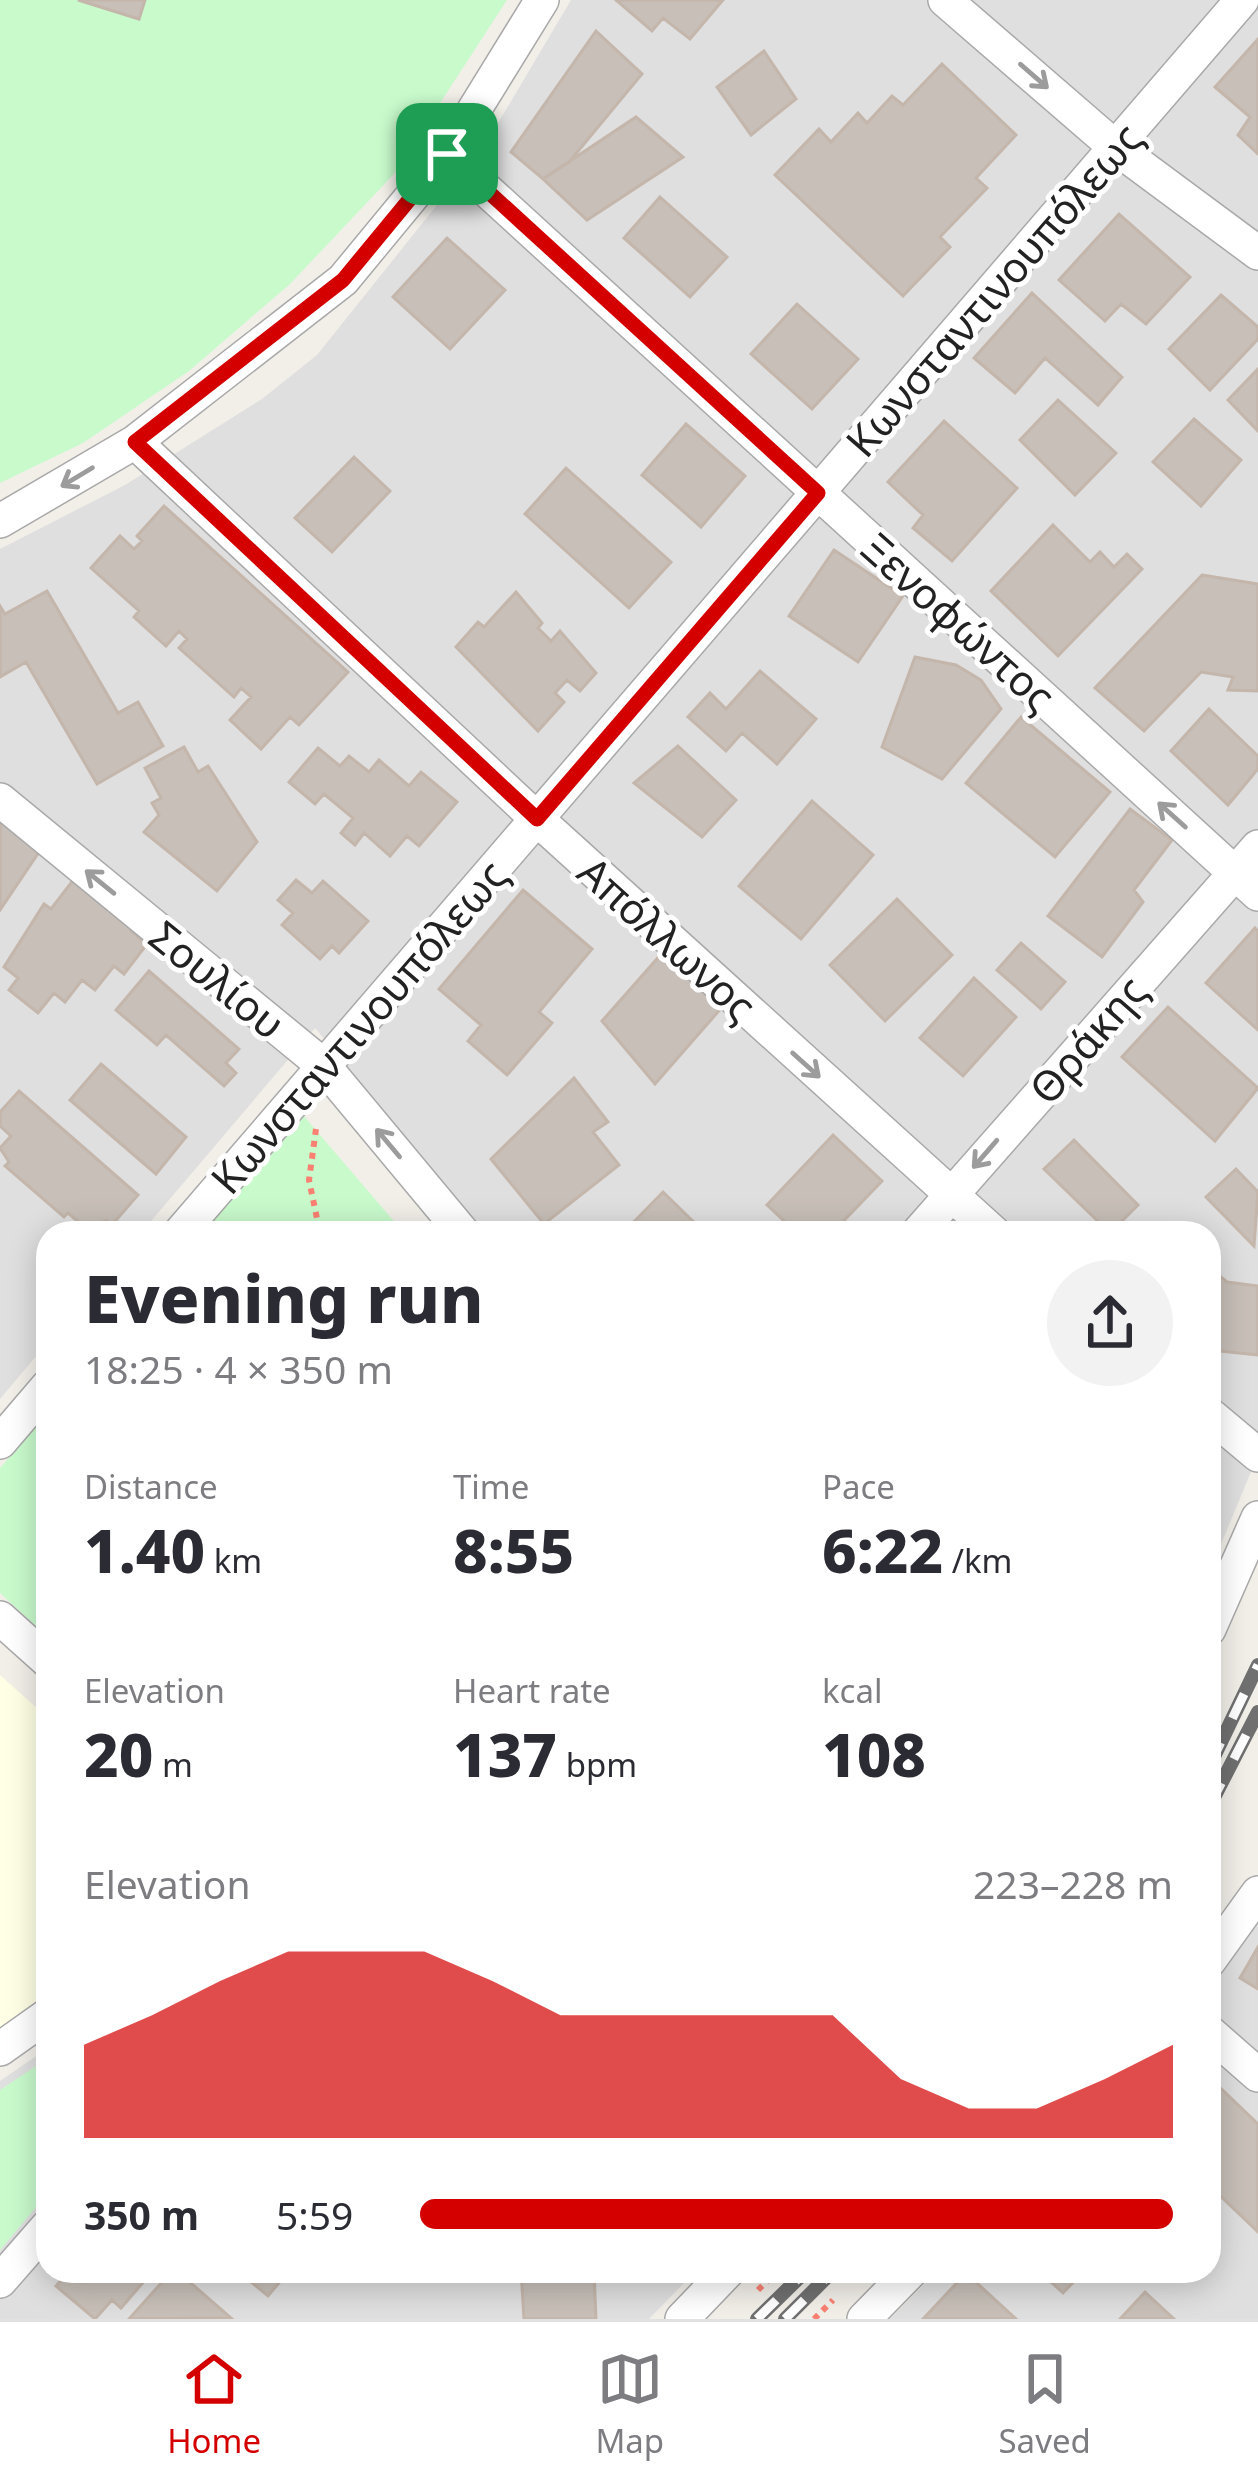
<!DOCTYPE html>
<meta charset="utf-8">
<style>
body{margin:0;font-family:"Noto Sans",sans-serif;background:#f2f2f3;color:#2b2b33;height:100vh;display:flex;flex-direction:column;font-size:45px;white-space:nowrap}
*{box-sizing:border-box;margin:0}
p{font-size:39px;color:#7c7c81}
.icon{flex:none;width:66px;height:66px;fill:none;stroke:currentColor;stroke-width:2;stroke-linecap:round;stroke-linejoin:round}
.map{position:relative;flex:1;overflow:hidden}
.drawer{position:absolute;left:36px;top:1221px;width:1185px;height:1062px;display:flex;flex-direction:column;background:#fff;border-radius:36px;box-shadow:0 6px 30px #0003}
.drawer>*{flex:none}
.pin{position:absolute;display:grid;place-items:center;width:102px;height:102px;color:#fff;margin:-51px;border-radius:24px;box-shadow:0 6px 18px #0006}
.round{display:grid;place-items:center;flex:none;width:126px;height:126px;border-radius:63px;background:#f2f2f3}
.overview{display:flex;align-items:center;justify-content:space-between;height:204px;padding:0 48px}
h1{font-size:66px;font-weight:800;line-height:90px}
.metrics{display:grid;grid-template-columns:repeat(3,1fr);gap:18px;height:204px;padding:12px 48px}
.metrics div{display:grid;align-content:center}
.metrics b{font-size:60px;font-weight:800}
.metrics small{font-size:33px;font-weight:400}
.metrics p{font-size:33px}
.chart{height:336px;padding:24px 48px}
.chart p{display:flex;justify-content:space-between}
.chart svg{width:100%;height:216px;margin-top:12px;fill:#d40000;opacity:.7}
ul{padding:0 48px;list-style:none;font-size:39px}
li{display:grid;grid-template-columns:192px 144px 1fr;align-items:center;height:90px}
li i{height:30px;border-radius:15px;background:#d40000}
.tabs{display:flex;justify-content:space-around;align-items:center;height:168px;border-top:3px solid #e1e1e2;background:#fff;font-size:33px;color:#7c7c81}
.tabs a{display:grid;justify-items:center;gap:6px}
.tabs .selected{color:#d40000}
.map>svg:first-child{display:block}
.residential{fill:#e0dfdf}
.education{fill:#ffffe5}
.park{fill:#c8facc}
.building{fill:#c7bfb8;stroke:#c4b6ab;stroke-width:3}
.lines{fill:none;stroke-linecap:round;stroke-linejoin:round}
.street-casing{stroke:#a9a9a9;stroke-width:36}
.path{stroke:#fa8072;stroke-width:6;stroke-dasharray:6 6;stroke-linecap:butt}
.street{stroke:#fff;stroke-width:33}
.rail-casing{stroke:#707070;stroke-width:14}
.rail{stroke:#fff;stroke-width:9;stroke-dasharray:27;stroke-linecap:butt}
.oneway{stroke:#9c9c9c}
.route-casing{stroke:#fff;stroke-width:24}
.route{stroke:#d40000;stroke-width:15}
.labels{text-anchor:middle;dominant-baseline:central;stroke-width:10;stroke-linejoin:round;paint-order:stroke}
.street-label{font-size:42px;fill:#222;stroke:#fff}
</style>
<div class="map">
<svg width="1258" height="2319" viewBox="0 0 1258 2319">
<rect width="100%" height="100%" fill="#f2efe9"/>
<path class="residential" d="M571,0H1258V1455L1209,1573V1233H484L315,1028L141,1233H48V1342L0,1399V549L125,485L262,399L317,355L485,145Z
M1258,1922V2319H890L937,2271H1209V1982Z
M48,2048V2271H670L684,2283L649,2319H0V2081Z"/>
<path class="education" d="M0,1675L48,1718V1998L0,2029Z"/>
<path class="park" d="M0,0H507L394,174L290,284L189,371L83,443L0,483Z
M303,1115L404,1233H202Z
M48,1412V1637L0,1593V1468Z
M48,2058V2193L0,2250V2090Z"/>
<path class="building" d="M78,0H145L139,19Z
M616,0H723L690,39L663,18L652,31Z
M596,31L642,74L569,162L543,179L511,152Z
M1258,39V154L1238,135L1250,117L1215,87Z
M764,51L796,99L751,135L717,87Z
M942,64L1016,135L976,178L987,188L940,237L950,247L903,296L775,175L819,129L831,142L858,113L867,123L892,96L903,105Z
M636,117L683,157L587,220L543,179Z
M660,197L727,257L690,297L624,238Z
M1119,214L1190,277L1146,324L1121,304L1105,321L1059,280Z
M447,238L505,290L450,349L393,297Z
M1032,293L1122,377L1098,405L1045,358L1015,393L974,358Z
M1221,295L1258,327V339L1210,390L1169,349Z
M797,304L858,359L812,409L751,354Z
M1258,369V431L1228,400Z
M1058,400L1116,453L1075,495L1020,440Z
M1194,419L1241,460L1201,506L1153,462Z
M944,421L1017,488L952,561L913,528L923,515L888,482Z
M686,424L745,476L701,527L642,475Z
M354,457L390,491L332,552L295,518Z
M566,468L671,562L629,608L525,514Z
M164,506L348,672L299,725L290,717L261,749L230,720L251,697L241,688L234,697L179,648L187,639L179,631L166,646L134,617L139,611L91,568L120,536L134,549L142,541L137,536Z
M1053,525L1090,562L1100,552L1114,567L1127,554L1142,569L1058,656L991,591Z
M834,550L903,596L858,662L789,616Z
M1202,575L1258,584V691L1228,690L1233,677L1201,672L1144,731L1095,688Z
M47,591L118,713L138,702L163,746L97,784L26,662L0,677V606L5,614Z
M516,592L542,623L538,628L551,641L560,631L596,673L580,691L567,680L555,693L564,702L538,731L456,647L478,622L484,627Z
M915,657L956,665L981,680L1001,709L942,779L882,747Z
M760,671L816,719L777,764L742,733L726,751L688,717L710,693L726,709Z
M1209,709L1258,756V769L1228,805L1171,751Z
M1021,717L1110,792L1055,857L966,783Z
M678,746L736,800L702,837L634,783Z
M184,747L198,772L208,766L257,842L217,891L144,832L159,815L152,803L161,798L145,768Z
M318,748L340,766L349,756L369,772L379,760L409,786L421,772L457,802L419,846L407,836L390,856L364,833L355,845L341,833L353,818L324,794L315,804L289,782Z
M812,801L873,855L801,939L739,886Z
M1130,809L1172,840L1134,890L1143,902L1102,957L1048,916Z
M0,812L43,846L0,910Z
M74,879L135,926L131,931L147,944L124,974L114,966L95,990L82,980L65,1002L54,993L38,1013L9,990L18,978L4,967L44,904L51,909Z
M296,880L312,893L323,881L368,921L339,953L332,946L320,959L282,925L293,913L278,900Z
M523,890L592,949L539,1012L552,1023L507,1075L468,1041L481,1025L439,989Z
M897,899L952,955L885,1021L830,965Z
M1255,928L1258,931V1030L1206,983Z
M1021,943L1065,982L1041,1009L997,970Z
M664,951L724,1005L655,1084L602,1021Z
M149,971L239,1049L226,1063L236,1073L224,1086L166,1035L157,1045L116,1010Z
M974,978L1016,1017L963,1076L920,1038Z
M1168,1007L1258,1088L1215,1141L1122,1057Z
M101,1064L186,1137L156,1174L70,1100Z
M574,1078L608,1122L593,1132L619,1165L544,1224L491,1159Z
M19,1091L138,1195L112,1225L106,1220L91,1233L68,1213L64,1217L5,1166L9,1162L0,1148L11,1136L0,1126V1112Z
M833,1135L882,1181L832,1233H797L767,1205Z
M1074,1140L1138,1205L1110,1233L1044,1169Z
M1236,1169L1258,1192L1254,1246L1206,1197Z
M663,1192L705,1233H623Z
M1209,1267L1227,1282L1258,1286V1355L1209,1350Z
M1258,1947V1989L1240,1978Z
M1209,2077L1258,2124V2232L1209,2185Z
M69,2271H153L121,2308L112,2300L95,2319L56,2286Z
M172,2271H177L231,2318L129,2319Z
M238,2271H275L283,2278L268,2296Z
M521,2271H594L596,2319H524Z
M1039,2271H1084L1063,2293Z
M966,2273L1016,2319H923Z
M1145,2292L1174,2319H1120Z"/>
<g class="lines">
<g class="street-casing">
<path id="street" d="M945,0L1115,147L1258,253
M447,154L1258,894
M135,442L537,819L994,1233
M0,521L135,442L343,280L447,154L542,0
M0,800L324,1066L463,1233
M180,1233L1242,0
M918,1233L1258,847
M1209,1414L1258,1455
M0,1442L48,1386
M0,1618L48,1661
M1209,1629L1258,1518
M1209,1961L1258,1893
M1209,2032L1258,2075
M0,2049L48,2015
M0,2281L48,2226
M682,2319L728,2271
M864,2319L911,2271"/>
</g>
<path class="path" d="M316,1129L309,1180L320,1233
M758,2290L777,2271
M814,2319L833,2300"/>
<use href="#street" class="street"/>
<g class="rail-casing">
<path id="rail" d="M1209,1767L1258,1665
M1209,1807L1258,1712
M757,2319L806,2271
M785,2319L833,2271"/>
</g>
<use href="#rail" class="rail"/>
</g>
<defs><path id="oneway-shaft" d="M-6 0H5M1.5-3L5.5 0L1.5 3" fill="none" stroke-width="1.6" stroke-linecap="round" stroke-linejoin="round" transform="scale(3)"/></defs>
<g class="oneway">
<use href="#oneway-shaft" transform="translate(1034 76) rotate(41)"/>
<use href="#oneway-shaft" transform="translate(77 477) rotate(149)"/>
<use href="#oneway-shaft" transform="translate(1172 815) rotate(-138)"/>
<use href="#oneway-shaft" transform="translate(100 882) rotate(-141)"/>
<use href="#oneway-shaft" transform="translate(806 1065) rotate(42)"/>
<use href="#oneway-shaft" transform="translate(388 1143) rotate(-130)"/>
<use href="#oneway-shaft" transform="translate(985 1154) rotate(131)"/>
</g>
<g class="lines">
<g class="route-casing">
<path id="route" d="M447,154L818,493L537,819L135,442L343,280Z"/>
</g>
<use href="#route" class="route"/>
</g>
<g class="labels">
<g class="street-label">
<text transform="translate(993 289) rotate(-49)">Κωνσταντινουπόλεως</text>
<text transform="translate(959 621) rotate(42)">Ξενοφώντος</text>
<text transform="translate(668 938) rotate(42)">Απόλλωνος</text>
<text transform="translate(218 979) rotate(39)">Σουλίου</text>
<text transform="translate(358 1026) rotate(-49)">Κωνσταντινουπόλεως</text>
<text transform="translate(1087 1039) rotate(-49)">Θράκης</text>
</g>
</g>
</svg>
<div class="pin" style="left:447px;top:154px;background:#1e9e55"><svg class="icon" aria-label="arrive" viewBox="0 0 24 24"><path d="M6 21V4h12l-3 4 3 4H6"/></svg></div>
<section class="drawer">
<div class="overview"><div><h1>Evening run</h1><p>18:25 · 4 × 350 m</p></div><a class="round"><svg class="icon" aria-label="share" viewBox="0 0 24 24"><path d="M12 15V3M7 8l5-5 5 5M5 13v7h14v-7"/></svg></a></div>
<div class="metrics">
<div><p>Distance</p><b>1.40<small> km</small></b></div>
<div><p>Time</p><b>8:55</b></div>
<div><p>Pace</p><b>6:22<small> /km</small></b></div>
</div>
<div class="metrics">
<div><p>Elevation</p><b>20<small> m</small></b></div>
<div><p>Heart rate</p><b>137<small> bpm</small></b></div>
<div><p>kcal</p><b>108</b></div>
</div>
<div class="chart"><p><span>Elevation</span>223–228 m</p>
<svg viewBox="0 0 160 44" preserveAspectRatio="none"><path d="M0 44V25L10 19L20 12L30 6L40 6L50 6L60 12L70 19L80 19L90 19L100 19L110 19L120 32L130 38L140 38L150 32L160 25V44z"/></svg>
</div>
<ul>
<li><b>350 m</b>5:59<i style="width:100%"></i></li>
</ul>
</section>
</div>
<nav class="tabs">
<a class="selected"><svg class="icon" aria-label="home" viewBox="0 0 24 24"><path d="M3 11l9-7 9 7M6 9v11h12V9"/></svg>Home</a>
<a><svg class="icon" aria-label="map" viewBox="0 0 24 24"><path d="M3 6l6-2 6 2 6-2v14l-6 2-6-2-6 2zM9 4v14M15 6v14"/></svg>Map</a>
<a><svg class="icon" aria-label="saved" viewBox="0 0 24 24"><path d="M7 4h10v16l-5-4-5 4z"/></svg>Saved</a>
</nav>
